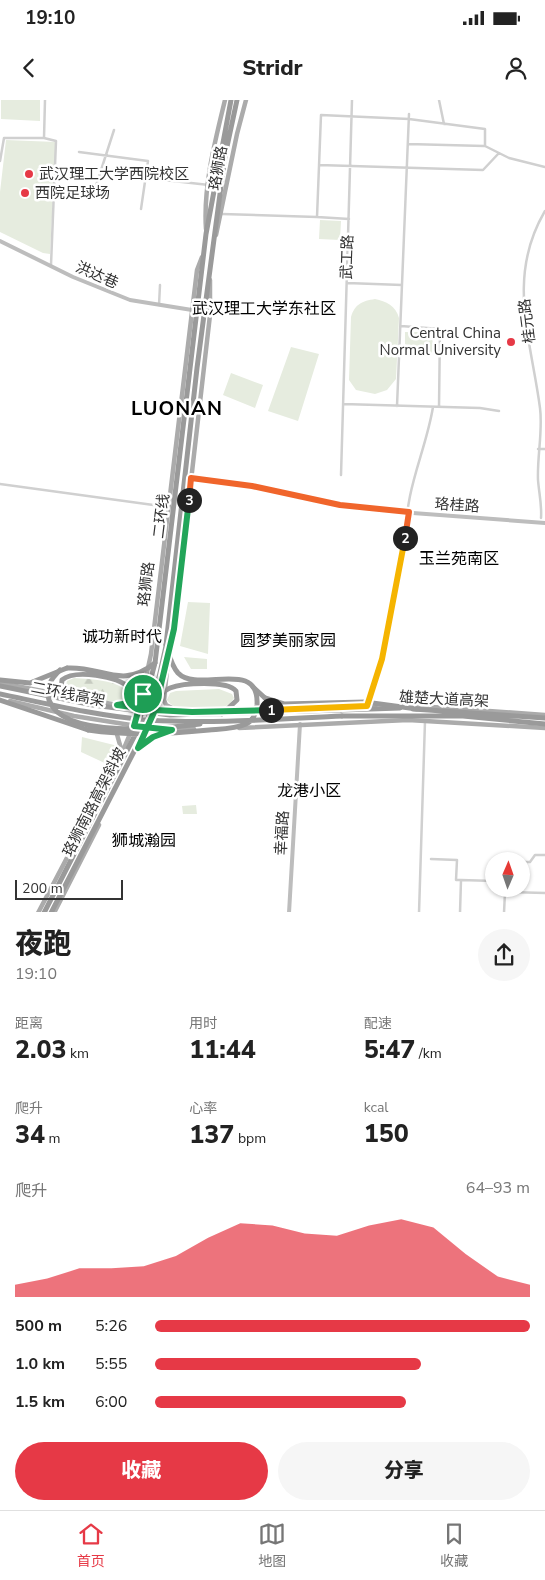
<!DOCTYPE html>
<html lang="zh">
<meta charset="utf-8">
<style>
body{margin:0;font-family:"Nunito Sans","Noto Sans SC",sans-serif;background:#f6f6f6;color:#222;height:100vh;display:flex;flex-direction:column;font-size:19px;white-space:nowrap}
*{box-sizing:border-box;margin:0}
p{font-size:16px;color:#767676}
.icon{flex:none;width:28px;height:28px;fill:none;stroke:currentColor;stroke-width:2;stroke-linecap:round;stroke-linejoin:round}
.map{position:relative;height:812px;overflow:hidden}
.side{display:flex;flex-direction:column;background:#fff;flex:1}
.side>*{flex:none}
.needle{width:32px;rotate:2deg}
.controls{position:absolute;left:485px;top:752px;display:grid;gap:10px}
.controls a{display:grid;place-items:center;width:45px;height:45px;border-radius:50%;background:#fff;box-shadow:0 1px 4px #0004;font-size:25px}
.scale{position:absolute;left:15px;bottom:12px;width:108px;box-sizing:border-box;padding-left:5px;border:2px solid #333;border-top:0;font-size:14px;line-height:18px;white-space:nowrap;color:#333;-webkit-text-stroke:4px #fff;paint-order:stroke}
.pin{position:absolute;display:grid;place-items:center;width:42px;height:42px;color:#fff;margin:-21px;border:2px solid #fff;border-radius:50%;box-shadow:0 1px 5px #0007}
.km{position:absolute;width:25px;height:25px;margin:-12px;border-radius:50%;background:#222;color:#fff;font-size:14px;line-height:25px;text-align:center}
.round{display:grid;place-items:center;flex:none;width:52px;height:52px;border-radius:26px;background:#f6f6f6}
.head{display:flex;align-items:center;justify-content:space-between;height:85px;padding:0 15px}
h1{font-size:28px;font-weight:800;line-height:38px}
.figures{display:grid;grid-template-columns:repeat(3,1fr);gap:8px;height:85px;padding:5px 15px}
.figures div{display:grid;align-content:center}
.figures b{font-size:25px;font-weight:800}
.figures small{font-size:14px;font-weight:400}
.figures p{font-size:14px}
.chart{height:140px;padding:10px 15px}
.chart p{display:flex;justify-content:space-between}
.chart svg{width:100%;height:90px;margin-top:5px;fill:#e63946;opacity:.7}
.primary-button{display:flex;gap:10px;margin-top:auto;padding:10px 15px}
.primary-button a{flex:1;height:58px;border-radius:30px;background:#e63946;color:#fff;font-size:20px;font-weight:800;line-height:58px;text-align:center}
.primary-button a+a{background:#f6f6f6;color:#222}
ul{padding:0 15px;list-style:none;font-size:16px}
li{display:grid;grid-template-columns:80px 60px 1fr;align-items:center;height:38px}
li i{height:12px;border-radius:6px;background:#e63946}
.status{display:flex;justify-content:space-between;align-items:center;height:35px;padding:0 25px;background:#fff;direction:ltr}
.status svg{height:14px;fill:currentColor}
header{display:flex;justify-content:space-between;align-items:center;height:65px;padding:0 15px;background:#fff;font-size:22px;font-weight:800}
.tabs{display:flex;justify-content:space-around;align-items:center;height:70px;border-top:1px solid #e0e0e0;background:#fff;font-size:14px;color:#767676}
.tabs a{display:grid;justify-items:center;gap:2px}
.tabs .selected{color:#e63946}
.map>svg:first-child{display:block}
.green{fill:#e6ecdf}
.forest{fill:url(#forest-firs)}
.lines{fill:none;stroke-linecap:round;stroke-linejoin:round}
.street{stroke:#d0d0d0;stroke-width:2.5}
.secondary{stroke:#bdbdbd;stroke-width:4}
.primary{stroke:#ababab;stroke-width:4.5}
.highway{stroke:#9a9a9a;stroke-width:5}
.highway-bridge{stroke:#9a9a9a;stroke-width:5}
.split-1-casing{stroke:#fff;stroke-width:10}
.split-2-casing{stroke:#fff;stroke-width:10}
.split-3-casing{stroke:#fff;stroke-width:10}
.split-4-casing{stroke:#fff;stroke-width:10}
.split-1{stroke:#22a559;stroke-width:6}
.split-2{stroke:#f5b400;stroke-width:6}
.split-3{stroke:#f0652b;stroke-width:6}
.split-4{stroke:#22a559;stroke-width:6}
.poi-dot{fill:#e63946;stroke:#fff;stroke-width:2}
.labels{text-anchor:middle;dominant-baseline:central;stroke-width:5;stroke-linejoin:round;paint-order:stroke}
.street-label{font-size:15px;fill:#333;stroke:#fff}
.poi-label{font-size:15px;fill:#333;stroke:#fff;text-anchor:start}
.neighbourhood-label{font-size:16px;fill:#000;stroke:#fff}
.district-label{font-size:20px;font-weight:bold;letter-spacing:1px;fill:#000;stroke:#fff}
</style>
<div class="status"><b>19:10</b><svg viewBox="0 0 49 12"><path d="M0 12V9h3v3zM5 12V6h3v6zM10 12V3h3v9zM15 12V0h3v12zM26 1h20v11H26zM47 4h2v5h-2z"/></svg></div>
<header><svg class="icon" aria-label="back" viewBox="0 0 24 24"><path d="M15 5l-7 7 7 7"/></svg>Stridr<svg class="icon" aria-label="person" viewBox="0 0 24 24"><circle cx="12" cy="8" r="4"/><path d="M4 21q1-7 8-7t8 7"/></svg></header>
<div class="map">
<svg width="545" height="813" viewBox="0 0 545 813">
<defs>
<pattern id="forest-firs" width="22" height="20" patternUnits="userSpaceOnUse" patternTransform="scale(1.25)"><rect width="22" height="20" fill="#e6ecdf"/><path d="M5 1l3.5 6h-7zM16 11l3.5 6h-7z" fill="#c6cbc0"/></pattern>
</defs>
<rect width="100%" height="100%" fill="#fff"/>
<path class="green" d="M1,0H40V21L1,19Z
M6,40L56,42L50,154L43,153L0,132V92Z
M320,120L341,121L340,140L319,139Z
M375,199C386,201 396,206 399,218L396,279L387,290L375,294L356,290L349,280L351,217C355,204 362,201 375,199Z
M405,232H433L432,254L405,253Z
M291,247L319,254L298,321L268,311Z
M231,273L263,285L255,308L223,295Z
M188,502L210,503L208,554L180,546Z
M184,557L207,559V569H191Z
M219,589L232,594L234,598L229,605C214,610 178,616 167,600L170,593L176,591Z
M82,637L118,646L109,665L81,652Z
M196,705L197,714H183L182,706Z"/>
<path class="forest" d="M74,578C91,579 124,580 131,597L129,601C113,602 77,601 65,589L67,581Z"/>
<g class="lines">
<path class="street" d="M439,0L444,24
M44,38L45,0
M408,44L484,46
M79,52L148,61L141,109
M0,61L4,38H44L56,41L51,165
M319,65L483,70L499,53
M146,78L209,85
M93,95L114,30
M222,114L317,117
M349,119L317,117L321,15L409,19L485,29V46L509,58L545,67
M347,183L402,185
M159,205L160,185
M401,226L440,229L439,307
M343,304L480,308L499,311
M397,306L409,14
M538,349H545
M341,375L352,0
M0,384L168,407
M541,418C542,405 539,393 538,380C537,356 543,331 540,308C531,239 506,177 545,111
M368,603C394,537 397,465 410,396C416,366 428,338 433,307
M431,759L457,760L456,780H461
M521,762H530L535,755H545
M505,789V792L545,793
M419,813L425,621
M460,813L461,780L494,781
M504,813L505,792"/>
<path class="secondary" d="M0,141L73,177L130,200L192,210
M191,379L252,385L340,405L386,411L545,423
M289,813L300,624"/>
<path class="primary" d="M206,129C203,87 215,41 225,0
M216,135L237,34L246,0
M167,570L164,600L166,605L174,609
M0,583L117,605L196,612
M10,601L74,616L137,626
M404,605L545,615
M139,610L151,554L197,170L202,157
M259,610L376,605
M239,628L408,620L545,628
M167,629H194
M116,631L122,652
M147,631L160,593L174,529L210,215V180
M138,648L159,635
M38,813L122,653L137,617
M54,813L99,725"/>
<path class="highway" d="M166,545L197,268L225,56L237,0
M155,563L206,134L231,0
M0,580L30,583L67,568
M253,587L265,598
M0,600L88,630
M413,609L545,618
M341,610L400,608
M342,616H463L545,624"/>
<path class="highway-bridge" d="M67,568C103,566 121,590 155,563
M60,570C51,579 45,587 49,600C63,640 168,628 200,624
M0,586L93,605L170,615L341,610
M0,594C48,604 98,616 147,620C212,624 277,619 342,616
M265,598L284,604L365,602L417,609
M70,600L61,588L62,580C75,569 117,576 130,588C137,594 138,604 139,614
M155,601C159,596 163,591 170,588C182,583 227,580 236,591L237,600L222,614
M88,630C129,636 167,634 209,630C220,629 235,629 246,624C253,621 256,613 257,605C260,557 198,594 178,573C171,565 169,554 166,545
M44,813L136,633L155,563
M51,813L141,638L153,604L166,546"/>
</g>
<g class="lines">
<g class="split-1-casing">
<path id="split-1" d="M143,594L134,626L172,630L153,637L138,648L155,610L192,612L271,610"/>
</g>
<g class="split-2-casing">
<path id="split-2" d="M271,610L367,606L382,559L405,438"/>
</g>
<g class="split-3-casing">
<path id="split-3" d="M189,400L191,378L252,386L340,405L409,412L405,438"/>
</g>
<g class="split-4-casing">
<path id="split-4" d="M143,594L135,602L117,605L155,610L174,529L189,400"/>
</g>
<use href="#split-1" class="split-1"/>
<use href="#split-2" class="split-2"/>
<use href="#split-3" class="split-3"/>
<use href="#split-4" class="split-4"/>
</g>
<g class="poi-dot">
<circle cx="29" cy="74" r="5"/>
<circle cx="25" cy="93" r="5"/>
<circle cx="511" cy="242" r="5"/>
</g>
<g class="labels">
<g class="street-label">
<text transform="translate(218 68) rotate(-80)">珞狮路</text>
<text transform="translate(347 157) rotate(-88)">武工路</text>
<text transform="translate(97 175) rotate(24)">洪达巷</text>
<text transform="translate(527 221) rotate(-97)">桂元路</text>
<text transform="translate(457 405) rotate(4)">珞桂路</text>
<text transform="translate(161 416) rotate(-83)">二环线</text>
<text transform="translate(146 484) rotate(-83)">珞狮路</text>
<text transform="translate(68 594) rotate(11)">二环线高架</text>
<text transform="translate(444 599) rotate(3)">雄楚大道高架</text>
<text transform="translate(94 702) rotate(-63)">珞狮南路高架斜坡</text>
<text transform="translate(282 733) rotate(-87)">幸福路</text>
</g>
<g class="poi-label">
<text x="39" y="74">武汉理工大学西院校区</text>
<text x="35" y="93">西院足球场</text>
<text x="501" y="233" text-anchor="end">Central China<tspan x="501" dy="17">Normal University</tspan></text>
</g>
<g class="neighbourhood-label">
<text x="264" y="209">武汉理工大学东社区</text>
<text x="459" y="459">玉兰苑南区</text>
<text x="122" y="537">诚功新时代</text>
<text x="288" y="541">圆梦美丽家园</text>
<text x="309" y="691">龙港小区</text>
<text x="144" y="741">狮城瀚园</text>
</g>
<g class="district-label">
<text x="177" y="308">LUONAN</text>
</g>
</g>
</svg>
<div class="controls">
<a><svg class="needle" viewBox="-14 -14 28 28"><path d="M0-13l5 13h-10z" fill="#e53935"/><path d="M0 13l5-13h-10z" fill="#767676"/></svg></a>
</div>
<div class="scale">200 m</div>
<div class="pin" style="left:143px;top:594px;background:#1e9e55"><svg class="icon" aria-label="arrive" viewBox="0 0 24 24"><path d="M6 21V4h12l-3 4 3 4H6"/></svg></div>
<b class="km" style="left:271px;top:610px">1</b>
<b class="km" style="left:405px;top:438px">2</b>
<b class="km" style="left:189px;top:400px">3</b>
</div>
<section class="side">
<div class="head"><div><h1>夜跑</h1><p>19:10</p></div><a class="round"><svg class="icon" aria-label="share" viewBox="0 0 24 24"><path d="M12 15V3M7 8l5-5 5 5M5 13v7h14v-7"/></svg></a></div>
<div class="figures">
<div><p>距离</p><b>2.03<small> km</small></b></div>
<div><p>用时</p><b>11:44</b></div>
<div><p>配速</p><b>5:47<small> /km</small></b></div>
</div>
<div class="figures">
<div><p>爬升</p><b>34<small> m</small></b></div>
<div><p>心率</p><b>137<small> bpm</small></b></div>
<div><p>kcal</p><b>150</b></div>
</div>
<div class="chart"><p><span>爬升</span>64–93 m</p>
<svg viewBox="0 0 160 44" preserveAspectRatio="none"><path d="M0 44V38L10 35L20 30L30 30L40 29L50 24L60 15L70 8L80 9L90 13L100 14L110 9L120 6L130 10L140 23L150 34L160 38V44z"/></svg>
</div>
<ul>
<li><b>500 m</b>5:26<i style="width:100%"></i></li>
<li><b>1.0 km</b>5:55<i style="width:71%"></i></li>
<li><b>1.5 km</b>6:00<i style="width:67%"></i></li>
</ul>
<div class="primary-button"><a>收藏</a><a>分享</a></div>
</section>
<nav class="tabs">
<a class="selected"><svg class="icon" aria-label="home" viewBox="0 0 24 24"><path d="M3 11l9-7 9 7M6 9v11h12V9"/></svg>首页</a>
<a><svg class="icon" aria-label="map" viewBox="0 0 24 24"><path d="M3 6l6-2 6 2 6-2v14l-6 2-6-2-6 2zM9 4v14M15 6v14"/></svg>地图</a>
<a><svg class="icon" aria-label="saved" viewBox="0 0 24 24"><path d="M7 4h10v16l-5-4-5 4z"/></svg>收藏</a>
</nav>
